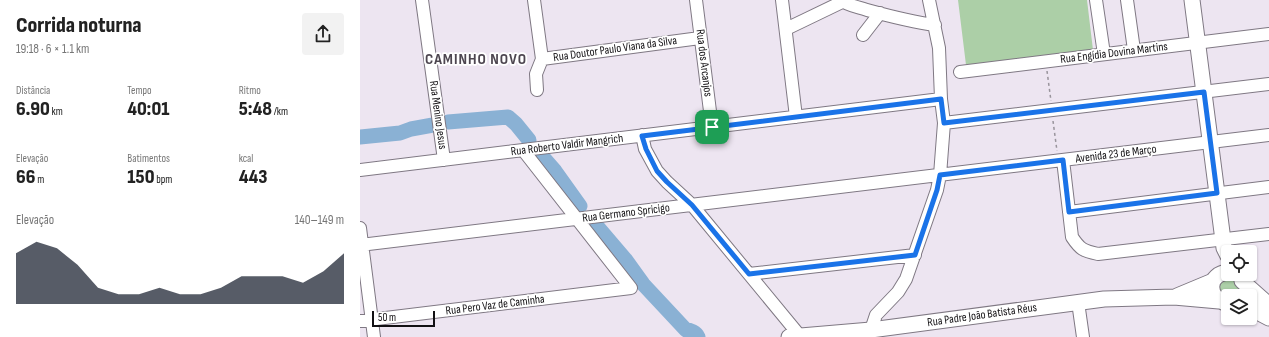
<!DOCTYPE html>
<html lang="pt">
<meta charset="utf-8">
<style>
body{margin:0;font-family:"Sofia Sans Condensed",sans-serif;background:#f2f2f2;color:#222;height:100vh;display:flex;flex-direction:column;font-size:15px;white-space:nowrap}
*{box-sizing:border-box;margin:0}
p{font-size:13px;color:#767676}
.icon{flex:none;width:22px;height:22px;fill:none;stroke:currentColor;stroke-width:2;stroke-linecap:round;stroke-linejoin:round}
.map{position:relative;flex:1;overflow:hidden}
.panel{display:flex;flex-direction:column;background:#fff;width:360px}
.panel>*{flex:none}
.controls{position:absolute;left:861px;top:245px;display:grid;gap:8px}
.controls a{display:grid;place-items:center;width:36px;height:36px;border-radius:4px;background:#fff;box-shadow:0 1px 3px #0004;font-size:20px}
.scale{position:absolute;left:12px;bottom:10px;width:63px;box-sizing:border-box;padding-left:4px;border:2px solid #121013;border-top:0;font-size:11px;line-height:14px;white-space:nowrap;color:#121013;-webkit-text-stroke:3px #fff;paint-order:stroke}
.pin{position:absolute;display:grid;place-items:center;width:34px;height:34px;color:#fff;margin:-17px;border-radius:8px;box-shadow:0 2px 6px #0006}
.round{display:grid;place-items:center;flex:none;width:42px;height:42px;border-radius:4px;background:#f2f2f2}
.overview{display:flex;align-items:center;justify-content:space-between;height:68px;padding:0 16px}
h1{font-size:22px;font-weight:800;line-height:30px}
.metrics{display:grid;grid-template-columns:repeat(3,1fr);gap:6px;height:68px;padding:4px 16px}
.metrics div{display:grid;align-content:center}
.metrics b{font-size:20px;font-weight:800}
.metrics small{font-size:11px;font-weight:400}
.metrics p{font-size:11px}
.chart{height:112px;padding:8px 16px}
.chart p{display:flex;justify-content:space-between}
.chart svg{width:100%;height:72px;margin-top:4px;fill:#111827;opacity:.7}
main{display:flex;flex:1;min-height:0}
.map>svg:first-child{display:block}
.green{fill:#accfa7}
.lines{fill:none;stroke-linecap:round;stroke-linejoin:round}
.river{stroke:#8ab1d4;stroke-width:15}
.minor-casing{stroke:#7f7883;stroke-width:14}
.major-casing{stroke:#7f7883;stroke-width:17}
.path{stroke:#99949c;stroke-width:1.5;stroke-dasharray:3 3;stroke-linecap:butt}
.minor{stroke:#fff;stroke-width:12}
.major{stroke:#fff;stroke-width:15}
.route-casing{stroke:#fff;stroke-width:8}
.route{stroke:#1a73e8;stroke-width:5}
.labels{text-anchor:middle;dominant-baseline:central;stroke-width:3.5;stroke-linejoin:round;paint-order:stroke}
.street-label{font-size:12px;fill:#121013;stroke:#fff}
.district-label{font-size:16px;font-weight:bold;letter-spacing:1px;fill:#4d4650;stroke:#fff}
</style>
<main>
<section class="panel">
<div class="overview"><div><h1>Corrida noturna</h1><p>19:18 · 6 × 1.1 km</p></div><a class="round"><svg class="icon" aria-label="share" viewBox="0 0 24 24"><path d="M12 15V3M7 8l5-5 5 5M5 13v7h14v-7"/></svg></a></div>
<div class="metrics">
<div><p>Distância</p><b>6.90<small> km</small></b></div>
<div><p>Tempo</p><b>40:01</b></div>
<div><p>Ritmo</p><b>5:48<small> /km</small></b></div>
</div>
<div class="metrics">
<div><p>Elevação</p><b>66<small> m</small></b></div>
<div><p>Batimentos</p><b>150<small> bpm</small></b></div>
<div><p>kcal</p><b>443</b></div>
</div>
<div class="chart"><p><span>Elevação</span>140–149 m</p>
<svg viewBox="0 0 160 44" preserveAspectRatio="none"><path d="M0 44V13L10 6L20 10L30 20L40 34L50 38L60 38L70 34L80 38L90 38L100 34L110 27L120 27L130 27L140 31L150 24L160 13V44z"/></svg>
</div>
</section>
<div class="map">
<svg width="909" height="337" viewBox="0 0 909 337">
<rect width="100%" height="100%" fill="#ede5f1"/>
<path class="green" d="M598,0H727L733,50L606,65Z
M864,276C875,276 875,276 880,286L877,295L868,296V299L856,291Z"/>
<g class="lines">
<path class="river" d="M88,122L148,117L156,124L169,140
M0,137L40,133L51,129L73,125
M181,155L195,171L220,206
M236,225L265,259L283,284L326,330C330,330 336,332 338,337"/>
<g class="minor-casing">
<path id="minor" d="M62,0L84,160
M174,0L182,59L340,38
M336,0L352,127
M422,0L436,117
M481,0C488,6 499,7 507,10C529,16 552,22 575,25
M736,0L744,54
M767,0L774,50
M426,29L482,2
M503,35L520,13
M600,72L909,34
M177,90L176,74L182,59
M584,123L909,84
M282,135L285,149L297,171L307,182L332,205L440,336
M163,150L271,288
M703,160L712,237C720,249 723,251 738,254L909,234
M0,170L581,99
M709,212L909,187
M0,228L14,337
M0,245L909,135
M389,274L555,255
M718,302L723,337
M0,321L271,288
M511,330L516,315L538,292L546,279L577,190L580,175L584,123L581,99L579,48L569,0"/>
</g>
<g class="major-casing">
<path id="major" d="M832,0L864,248L868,256
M882,281L909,305
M817,296L853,281
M865,303C846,296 848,274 868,272
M890,308L909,318
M429,337L511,330L744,299L814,297L859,301"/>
</g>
<path class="path" d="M687,71L691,101
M693,121L697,151"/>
<use href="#minor" class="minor"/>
<use href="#major" class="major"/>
</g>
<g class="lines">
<g class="route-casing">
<path id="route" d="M844,92L857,193L709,212L703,160L580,175L577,190L555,255L389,274L332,205L307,182L297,171L286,149L282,136L581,99L584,123Z"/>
</g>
<use href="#route" class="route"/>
</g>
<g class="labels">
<g class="street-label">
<text transform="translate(255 49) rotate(-8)">Rua Doutor Paulo Viana da Silva</text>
<text transform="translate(754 53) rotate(-7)">Rua Engídia Dovina Martins</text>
<text transform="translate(344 63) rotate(83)">Rua dos Arcanjos</text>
<text transform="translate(78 115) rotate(82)">Rua Menino Jesus</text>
<text transform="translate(207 145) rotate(-7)">Rua Roberto Valdir Mangrich</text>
<text transform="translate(756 154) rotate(-7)">Avenida 23 de Março</text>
<text transform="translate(266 213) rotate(-7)">Rua Germano Spricigo</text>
<text transform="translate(135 305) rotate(-7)">Rua Pero Vaz de Caminha</text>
<text transform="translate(622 315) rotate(-8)">Rua Padre João Batista Réus</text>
</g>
<g class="district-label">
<text x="116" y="59">CAMINHO NOVO</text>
</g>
</g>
</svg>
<div class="controls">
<a><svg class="icon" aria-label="locate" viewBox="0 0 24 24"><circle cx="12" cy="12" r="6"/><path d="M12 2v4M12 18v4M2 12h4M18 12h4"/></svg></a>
<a><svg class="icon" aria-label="layers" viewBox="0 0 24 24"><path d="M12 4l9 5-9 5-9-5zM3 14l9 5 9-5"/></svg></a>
</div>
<div class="scale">50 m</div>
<div class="pin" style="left:352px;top:127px;background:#1e9e55"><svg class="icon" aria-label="arrive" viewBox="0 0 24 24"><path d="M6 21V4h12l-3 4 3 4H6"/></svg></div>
</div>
</main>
